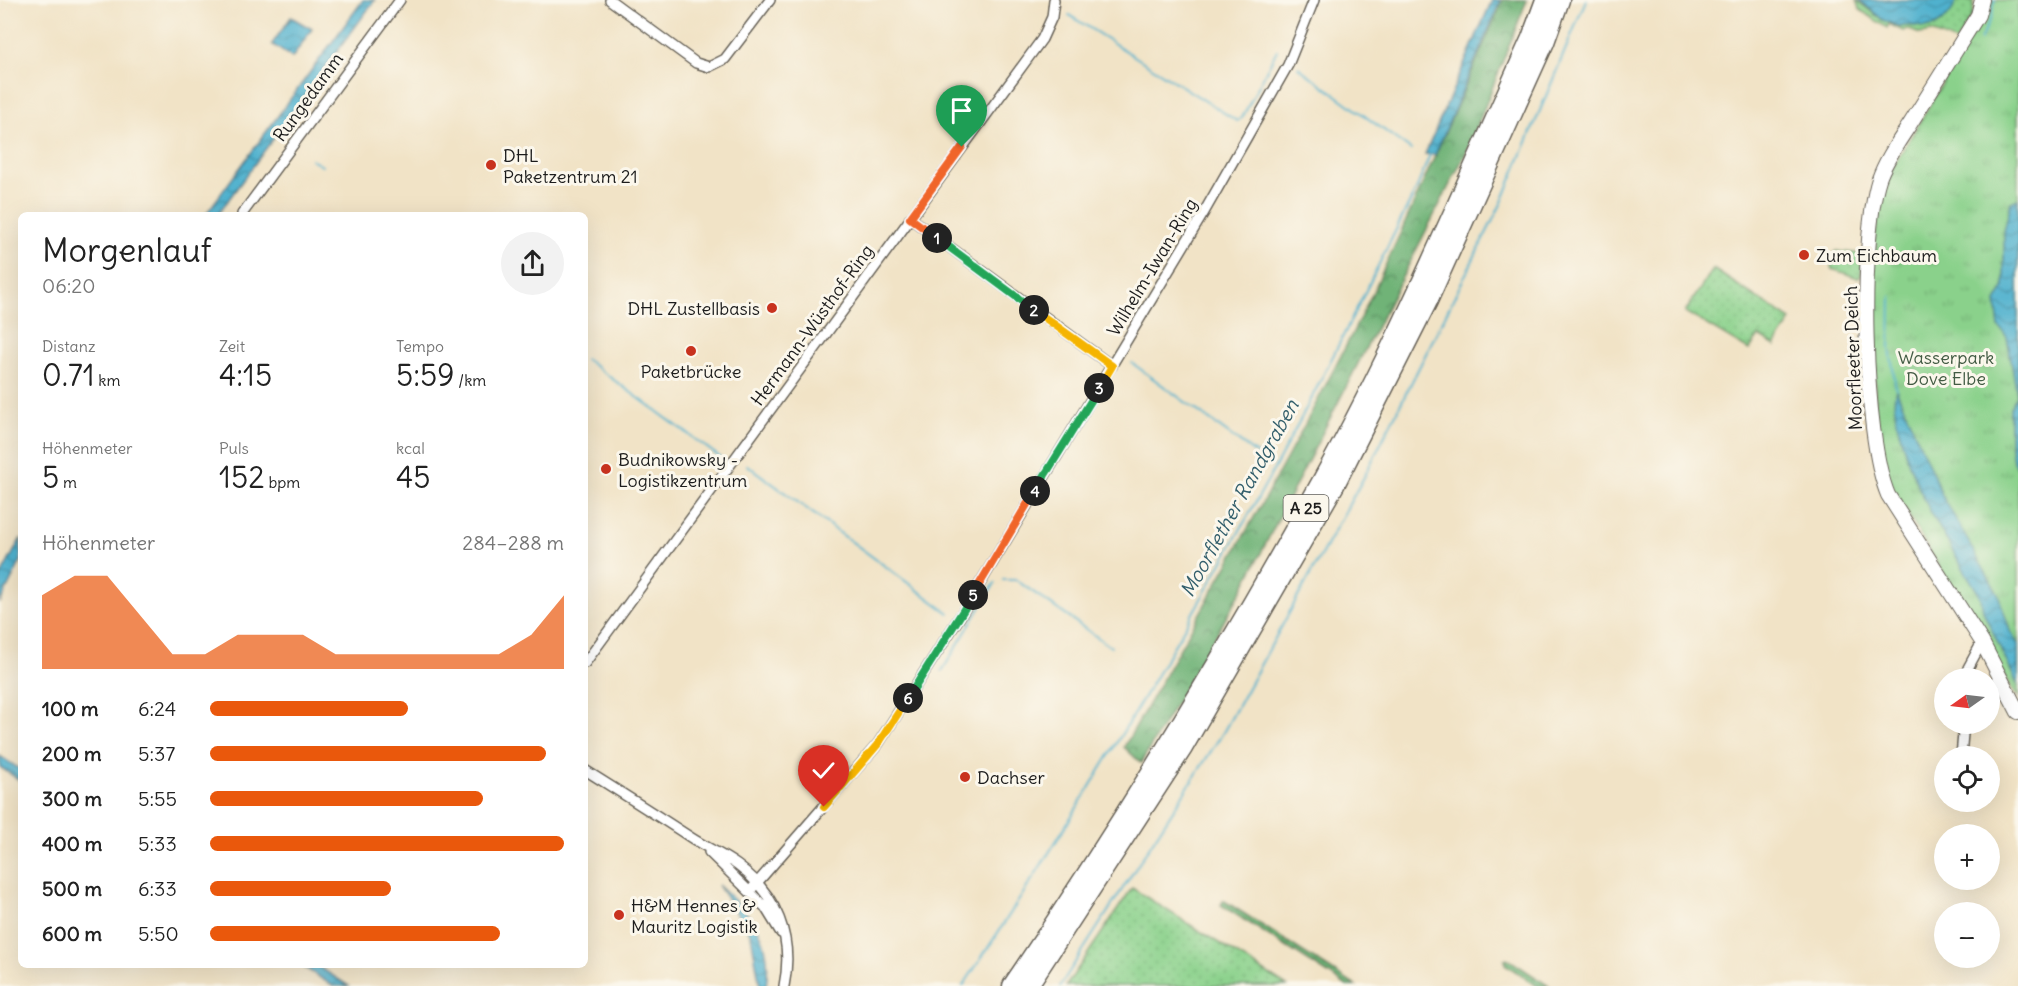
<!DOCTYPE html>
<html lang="de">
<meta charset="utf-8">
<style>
body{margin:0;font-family:Delius,sans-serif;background:#f2f2f2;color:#222;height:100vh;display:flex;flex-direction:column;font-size:22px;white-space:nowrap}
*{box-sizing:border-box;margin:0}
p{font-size:20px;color:#767676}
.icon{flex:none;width:33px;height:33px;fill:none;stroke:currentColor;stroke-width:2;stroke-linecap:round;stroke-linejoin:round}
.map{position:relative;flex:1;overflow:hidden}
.drawer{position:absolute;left:18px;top:212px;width:570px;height:756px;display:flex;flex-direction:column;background:#fff;border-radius:9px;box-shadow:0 6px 24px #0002}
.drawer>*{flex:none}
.needle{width:39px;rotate:256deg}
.tools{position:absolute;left:1934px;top:668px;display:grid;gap:12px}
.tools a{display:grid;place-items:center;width:66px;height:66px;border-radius:50%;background:#fff;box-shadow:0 6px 24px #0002;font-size:30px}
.pin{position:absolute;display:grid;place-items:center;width:51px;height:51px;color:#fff;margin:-62px -26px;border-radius:50% 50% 50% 0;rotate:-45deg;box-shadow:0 0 6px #0007}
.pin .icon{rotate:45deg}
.km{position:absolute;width:30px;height:30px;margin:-15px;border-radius:50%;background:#222;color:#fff;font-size:16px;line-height:30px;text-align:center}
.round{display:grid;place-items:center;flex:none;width:63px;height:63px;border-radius:32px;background:#f2f2f2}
.headline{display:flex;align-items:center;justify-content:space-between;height:102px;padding:0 24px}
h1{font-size:33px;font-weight:600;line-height:45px}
.figures{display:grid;grid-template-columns:repeat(3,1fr);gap:9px;height:102px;padding:6px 24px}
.figures div{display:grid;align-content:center}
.figures b{font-size:30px;font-weight:600}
.figures small{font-size:16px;font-weight:400}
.figures p{font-size:16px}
.chart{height:168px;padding:12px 24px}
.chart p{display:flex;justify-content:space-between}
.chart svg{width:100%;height:108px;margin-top:6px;fill:#ea580c;opacity:.7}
ul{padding:0 24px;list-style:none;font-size:20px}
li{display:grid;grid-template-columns:96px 72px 1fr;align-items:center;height:45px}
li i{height:15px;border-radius:8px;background:#ea580c}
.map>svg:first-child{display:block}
.grass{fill:url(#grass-dots);stroke:#537654;stroke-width:1.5}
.forest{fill:url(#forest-crowns);stroke:#46684a;stroke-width:1.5}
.park{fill:url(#park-tufts);stroke:#537654;stroke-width:1.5}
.water{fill:url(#water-waves);stroke:#366675;stroke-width:1.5}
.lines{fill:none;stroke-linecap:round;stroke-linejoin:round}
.stream{stroke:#4fb1ce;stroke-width:2}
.street-casing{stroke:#676258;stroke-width:12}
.secondary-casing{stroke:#676258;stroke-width:16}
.highway-casing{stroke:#676258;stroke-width:21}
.street{stroke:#fff;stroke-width:9}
.secondary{stroke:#fff;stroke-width:14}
.highway{stroke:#fff;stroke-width:18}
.split-1-casing{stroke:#fff;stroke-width:12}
.split-2-casing{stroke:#fff;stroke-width:12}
.split-3-casing{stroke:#fff;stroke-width:12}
.split-4-casing{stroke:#fff;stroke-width:12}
.split-5-casing{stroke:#fff;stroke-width:12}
.split-6-casing{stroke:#fff;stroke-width:12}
.split-7-casing{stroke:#fff;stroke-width:12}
.split-1{stroke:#f0652b;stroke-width:8}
.split-2{stroke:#22a559;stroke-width:8}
.split-3{stroke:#f5b400;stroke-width:8}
.split-4{stroke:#22a559;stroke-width:8}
.split-5{stroke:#f0652b;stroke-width:8}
.split-6{stroke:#22a559;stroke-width:8}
.split-7{stroke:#f5b400;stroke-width:8}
.poi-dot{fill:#c8321e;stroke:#fbf7ec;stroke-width:2}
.labels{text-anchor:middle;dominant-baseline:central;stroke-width:6;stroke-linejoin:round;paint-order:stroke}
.shield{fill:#fbf7ec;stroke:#5f5e5a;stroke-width:1.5}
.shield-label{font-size:16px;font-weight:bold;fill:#1c1c1c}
.street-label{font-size:18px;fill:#1c1c1c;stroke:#fbf7ec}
.poi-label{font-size:18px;fill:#1c1c1c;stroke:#fbf7ec;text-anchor:start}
.park-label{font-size:18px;fill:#425b43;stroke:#fbf7ec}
.water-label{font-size:20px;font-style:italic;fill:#335f6c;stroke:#fbf7ec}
</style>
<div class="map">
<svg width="2018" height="986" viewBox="0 0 2018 986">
<defs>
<pattern id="grass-dots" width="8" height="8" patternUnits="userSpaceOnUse" patternTransform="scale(1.5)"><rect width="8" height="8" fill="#8ad18b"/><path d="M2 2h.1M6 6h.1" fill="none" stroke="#76b377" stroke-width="1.8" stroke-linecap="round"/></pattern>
<pattern id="forest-crowns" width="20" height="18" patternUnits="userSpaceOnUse" patternTransform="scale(1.5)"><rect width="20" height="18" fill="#6fb377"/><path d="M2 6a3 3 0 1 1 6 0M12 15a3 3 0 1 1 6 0" fill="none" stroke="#5a9161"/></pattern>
<pattern id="park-tufts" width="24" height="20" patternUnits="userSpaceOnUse" patternTransform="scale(1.5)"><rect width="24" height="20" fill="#8ad18b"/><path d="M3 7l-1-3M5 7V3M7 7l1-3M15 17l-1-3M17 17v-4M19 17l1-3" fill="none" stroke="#76b377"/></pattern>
<pattern id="water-waves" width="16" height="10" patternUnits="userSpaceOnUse" patternTransform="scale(1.5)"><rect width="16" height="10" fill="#4fb1ce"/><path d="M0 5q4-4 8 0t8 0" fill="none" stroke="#418fa6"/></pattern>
</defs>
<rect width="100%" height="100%" fill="#fbf7ec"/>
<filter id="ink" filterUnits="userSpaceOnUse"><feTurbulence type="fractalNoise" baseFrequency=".0167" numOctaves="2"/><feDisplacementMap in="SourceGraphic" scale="12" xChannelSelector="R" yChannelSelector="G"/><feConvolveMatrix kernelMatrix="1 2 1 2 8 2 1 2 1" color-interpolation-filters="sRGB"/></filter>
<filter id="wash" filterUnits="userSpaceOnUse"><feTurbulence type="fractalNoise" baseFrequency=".008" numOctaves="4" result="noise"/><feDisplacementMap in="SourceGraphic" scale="24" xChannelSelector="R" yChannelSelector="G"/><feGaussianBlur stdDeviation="1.35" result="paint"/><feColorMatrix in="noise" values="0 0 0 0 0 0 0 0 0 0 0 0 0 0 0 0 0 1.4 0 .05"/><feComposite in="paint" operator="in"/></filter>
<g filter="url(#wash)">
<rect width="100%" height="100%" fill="#f1e3c6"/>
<path class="grass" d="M1856,0L1883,20L1930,27L1955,6L1956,0H1974L1973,14L1956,42L1931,32L1920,34L1907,29L1903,31L1889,24L1887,28L1859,9Z
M1836,251L1862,254L1861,276L1858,278L1832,269L1830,257Z
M1713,269L1791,320L1775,346L1759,336L1749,350L1685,312Z
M1132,888L1287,986H1066Z"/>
<path class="forest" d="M1503,0H1527L1469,147L1240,594L1141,763L1124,747C1207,600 1293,454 1368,302C1416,203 1459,101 1503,0Z
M1223,900L1356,986H1347L1221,905Z
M1507,958L1549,986H1537L1505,964L1504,960Z"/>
<path class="park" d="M1986,0H2018V699L1885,476L1876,420L1872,314L1874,248L1879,202L1887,177L1982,17Z"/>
<path class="water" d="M363,0H375L218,214H206Z
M1492,0H1501L1435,155L1425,154Z
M1859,0H1956C1955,10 1941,26 1930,27C1919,28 1912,23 1900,27L1883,20Z
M291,17L312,29L292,58L272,44Z
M2018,199V469L2013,462L2010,441V408L2017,395L2007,337L1999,327L1996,302L2004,288V231L2011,202Z
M1896,389L1942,495L1998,594L2010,631L2018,645V686L1983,611L1981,598C1948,542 1912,490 1898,426C1896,415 1892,400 1896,389Z
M21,538V561L0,603V577Z
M0,756L21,770V781L0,767Z
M718,885C752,916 774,937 766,986H760L751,935Z
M300,965H316L349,986H333Z"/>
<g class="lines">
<path class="stream" d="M1069,15L1237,121L1242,118L1277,50
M1980,40L1991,18L1995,0
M1298,67L1411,150
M311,159L322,166
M1891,296L1890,349L1896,389
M585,359L721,458
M1132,363L1259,456
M747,465L949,613
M1003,580H1016L1111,647
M942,671L995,583
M963,986C1074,819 1177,645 1274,469C1324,378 1369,283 1416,190L1431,152
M1060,986L1224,731L1364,477L1502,202L1586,0"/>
</g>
</g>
<g filter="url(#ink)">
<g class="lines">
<g class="street-casing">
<path id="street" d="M610,0L696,63L709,67L725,59L770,0
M242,214L400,0
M910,218L1112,366
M585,663L1042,39L1052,17L1054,0
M1968,678V668L1982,642
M1961,756L1964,723
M585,770C620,792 655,814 690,837C705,847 722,854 737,865C777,894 794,938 784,986
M709,852L765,907L781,933
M750,891L878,744L961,615L1203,214L1288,65L1314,0"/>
</g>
<g class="secondary-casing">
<path id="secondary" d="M1982,0L1978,15C1957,49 1936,82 1915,116C1903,136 1887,156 1879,179C1859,241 1863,436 1888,495L1982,642L2018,712"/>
</g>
<g class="highway-casing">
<path id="highway" d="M1012,986C1123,823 1226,653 1322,480C1401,338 1464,186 1531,38L1545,0
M1028,986L1183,748L1335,485L1428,301L1545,42L1560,0"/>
</g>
<use href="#street" class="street"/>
<use href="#secondary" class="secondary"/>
<use href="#highway" class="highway"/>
</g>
</g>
<g class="lines" filter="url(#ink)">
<g class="split-1-casing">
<path id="split-1" d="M937,238L910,218L962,147"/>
</g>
<g class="split-2-casing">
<path id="split-2" d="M937,238L1034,310"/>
</g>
<g class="split-3-casing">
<path id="split-3" d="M1034,310L1112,366L1099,388"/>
</g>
<g class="split-4-casing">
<path id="split-4" d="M1035,491L1099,388"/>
</g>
<g class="split-5-casing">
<path id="split-5" d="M973,595L1035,491"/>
</g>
<g class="split-6-casing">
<path id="split-6" d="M908,698L973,595"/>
</g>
<g class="split-7-casing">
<path id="split-7" d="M824,807L878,744L908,698"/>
</g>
<use href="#split-1" class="split-1"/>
<use href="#split-2" class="split-2"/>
<use href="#split-3" class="split-3"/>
<use href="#split-4" class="split-4"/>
<use href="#split-5" class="split-5"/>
<use href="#split-6" class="split-6"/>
<use href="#split-7" class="split-7"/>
</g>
<g class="poi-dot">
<circle cx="491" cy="165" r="6"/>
<circle cx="1804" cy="255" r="6"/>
<circle cx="772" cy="308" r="6"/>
<circle cx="691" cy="351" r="6"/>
<circle cx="606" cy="469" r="6"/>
<circle cx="965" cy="777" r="6"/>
<circle cx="619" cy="915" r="6"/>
</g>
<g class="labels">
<rect class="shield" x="1283.5" y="495" width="45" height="26" rx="4.5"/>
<g class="shield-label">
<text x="1306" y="508">A 25</text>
</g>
<g class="street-label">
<text transform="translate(308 97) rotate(-54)">Rungedamm</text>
<text transform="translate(1152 267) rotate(-59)">Wilhelm-Iwan-Ring</text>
<text transform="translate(812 325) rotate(-54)">Hermann-Wüsthof-Ring</text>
<text transform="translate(1853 358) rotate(-92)">Moorfleeter Deich</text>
</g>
<g class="poi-label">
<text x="503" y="155">DHL<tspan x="503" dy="21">Paketzentrum 21</tspan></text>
<text x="1816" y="255">Zum Eichbaum</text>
<text x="760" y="308" text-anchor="end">DHL Zustellbasis</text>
<text x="691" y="371" text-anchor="middle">Paketbrücke</text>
<text x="618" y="459">Budnikowsky -<tspan x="618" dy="21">Logistikzentrum</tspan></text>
<text x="977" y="777">Dachser</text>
<text x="631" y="905">H&amp;M Hennes &amp;<tspan x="631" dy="21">Mauritz Logistik</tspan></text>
</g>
<g class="park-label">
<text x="1946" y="357">Wasserpark<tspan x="1946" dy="21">Dove Elbe</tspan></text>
</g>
<g class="water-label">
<text transform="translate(1239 498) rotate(-61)">Moorflether Randgraben</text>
</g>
</g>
</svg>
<div class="tools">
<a><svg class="needle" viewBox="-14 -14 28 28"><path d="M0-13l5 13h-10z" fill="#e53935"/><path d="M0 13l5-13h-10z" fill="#767676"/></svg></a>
<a><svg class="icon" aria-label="locate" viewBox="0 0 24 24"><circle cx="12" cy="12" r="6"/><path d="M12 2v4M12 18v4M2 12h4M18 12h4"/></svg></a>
<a>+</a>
<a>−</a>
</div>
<div class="pin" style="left:962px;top:147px;background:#1e9e55"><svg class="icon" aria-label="arrive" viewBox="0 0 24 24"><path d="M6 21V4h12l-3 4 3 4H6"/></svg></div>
<div class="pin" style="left:824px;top:807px;background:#d93025"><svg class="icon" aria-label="check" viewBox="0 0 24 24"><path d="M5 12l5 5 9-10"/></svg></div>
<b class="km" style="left:937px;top:238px">1</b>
<b class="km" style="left:1034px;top:310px">2</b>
<b class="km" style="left:1099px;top:388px">3</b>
<b class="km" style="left:1035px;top:491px">4</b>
<b class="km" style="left:973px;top:595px">5</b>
<b class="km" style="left:908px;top:698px">6</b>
<section class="drawer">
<div class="headline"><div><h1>Morgenlauf</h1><p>06:20</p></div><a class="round"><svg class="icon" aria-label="share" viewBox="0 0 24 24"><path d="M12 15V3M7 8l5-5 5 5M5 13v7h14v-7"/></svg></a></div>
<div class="figures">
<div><p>Distanz</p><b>0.71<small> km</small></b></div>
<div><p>Zeit</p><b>4:15</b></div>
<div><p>Tempo</p><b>5:59<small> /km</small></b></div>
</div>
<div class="figures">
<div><p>Höhenmeter</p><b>5<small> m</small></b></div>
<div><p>Puls</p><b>152<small> bpm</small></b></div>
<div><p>kcal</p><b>45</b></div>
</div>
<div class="chart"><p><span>Höhenmeter</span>284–288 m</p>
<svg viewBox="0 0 160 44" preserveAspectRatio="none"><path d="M0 44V14L10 6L20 6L30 22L40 38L50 38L60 30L70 30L80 30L90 38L100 38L110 38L120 38L130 38L140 38L150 30L160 14V44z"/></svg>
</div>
<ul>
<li><b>100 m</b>6:24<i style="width:56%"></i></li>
<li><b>200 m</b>5:37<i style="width:95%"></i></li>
<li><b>300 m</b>5:55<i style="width:77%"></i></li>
<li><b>400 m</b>5:33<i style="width:100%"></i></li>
<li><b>500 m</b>6:33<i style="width:51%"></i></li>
<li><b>600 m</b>5:50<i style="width:82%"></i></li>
</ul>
</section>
</div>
